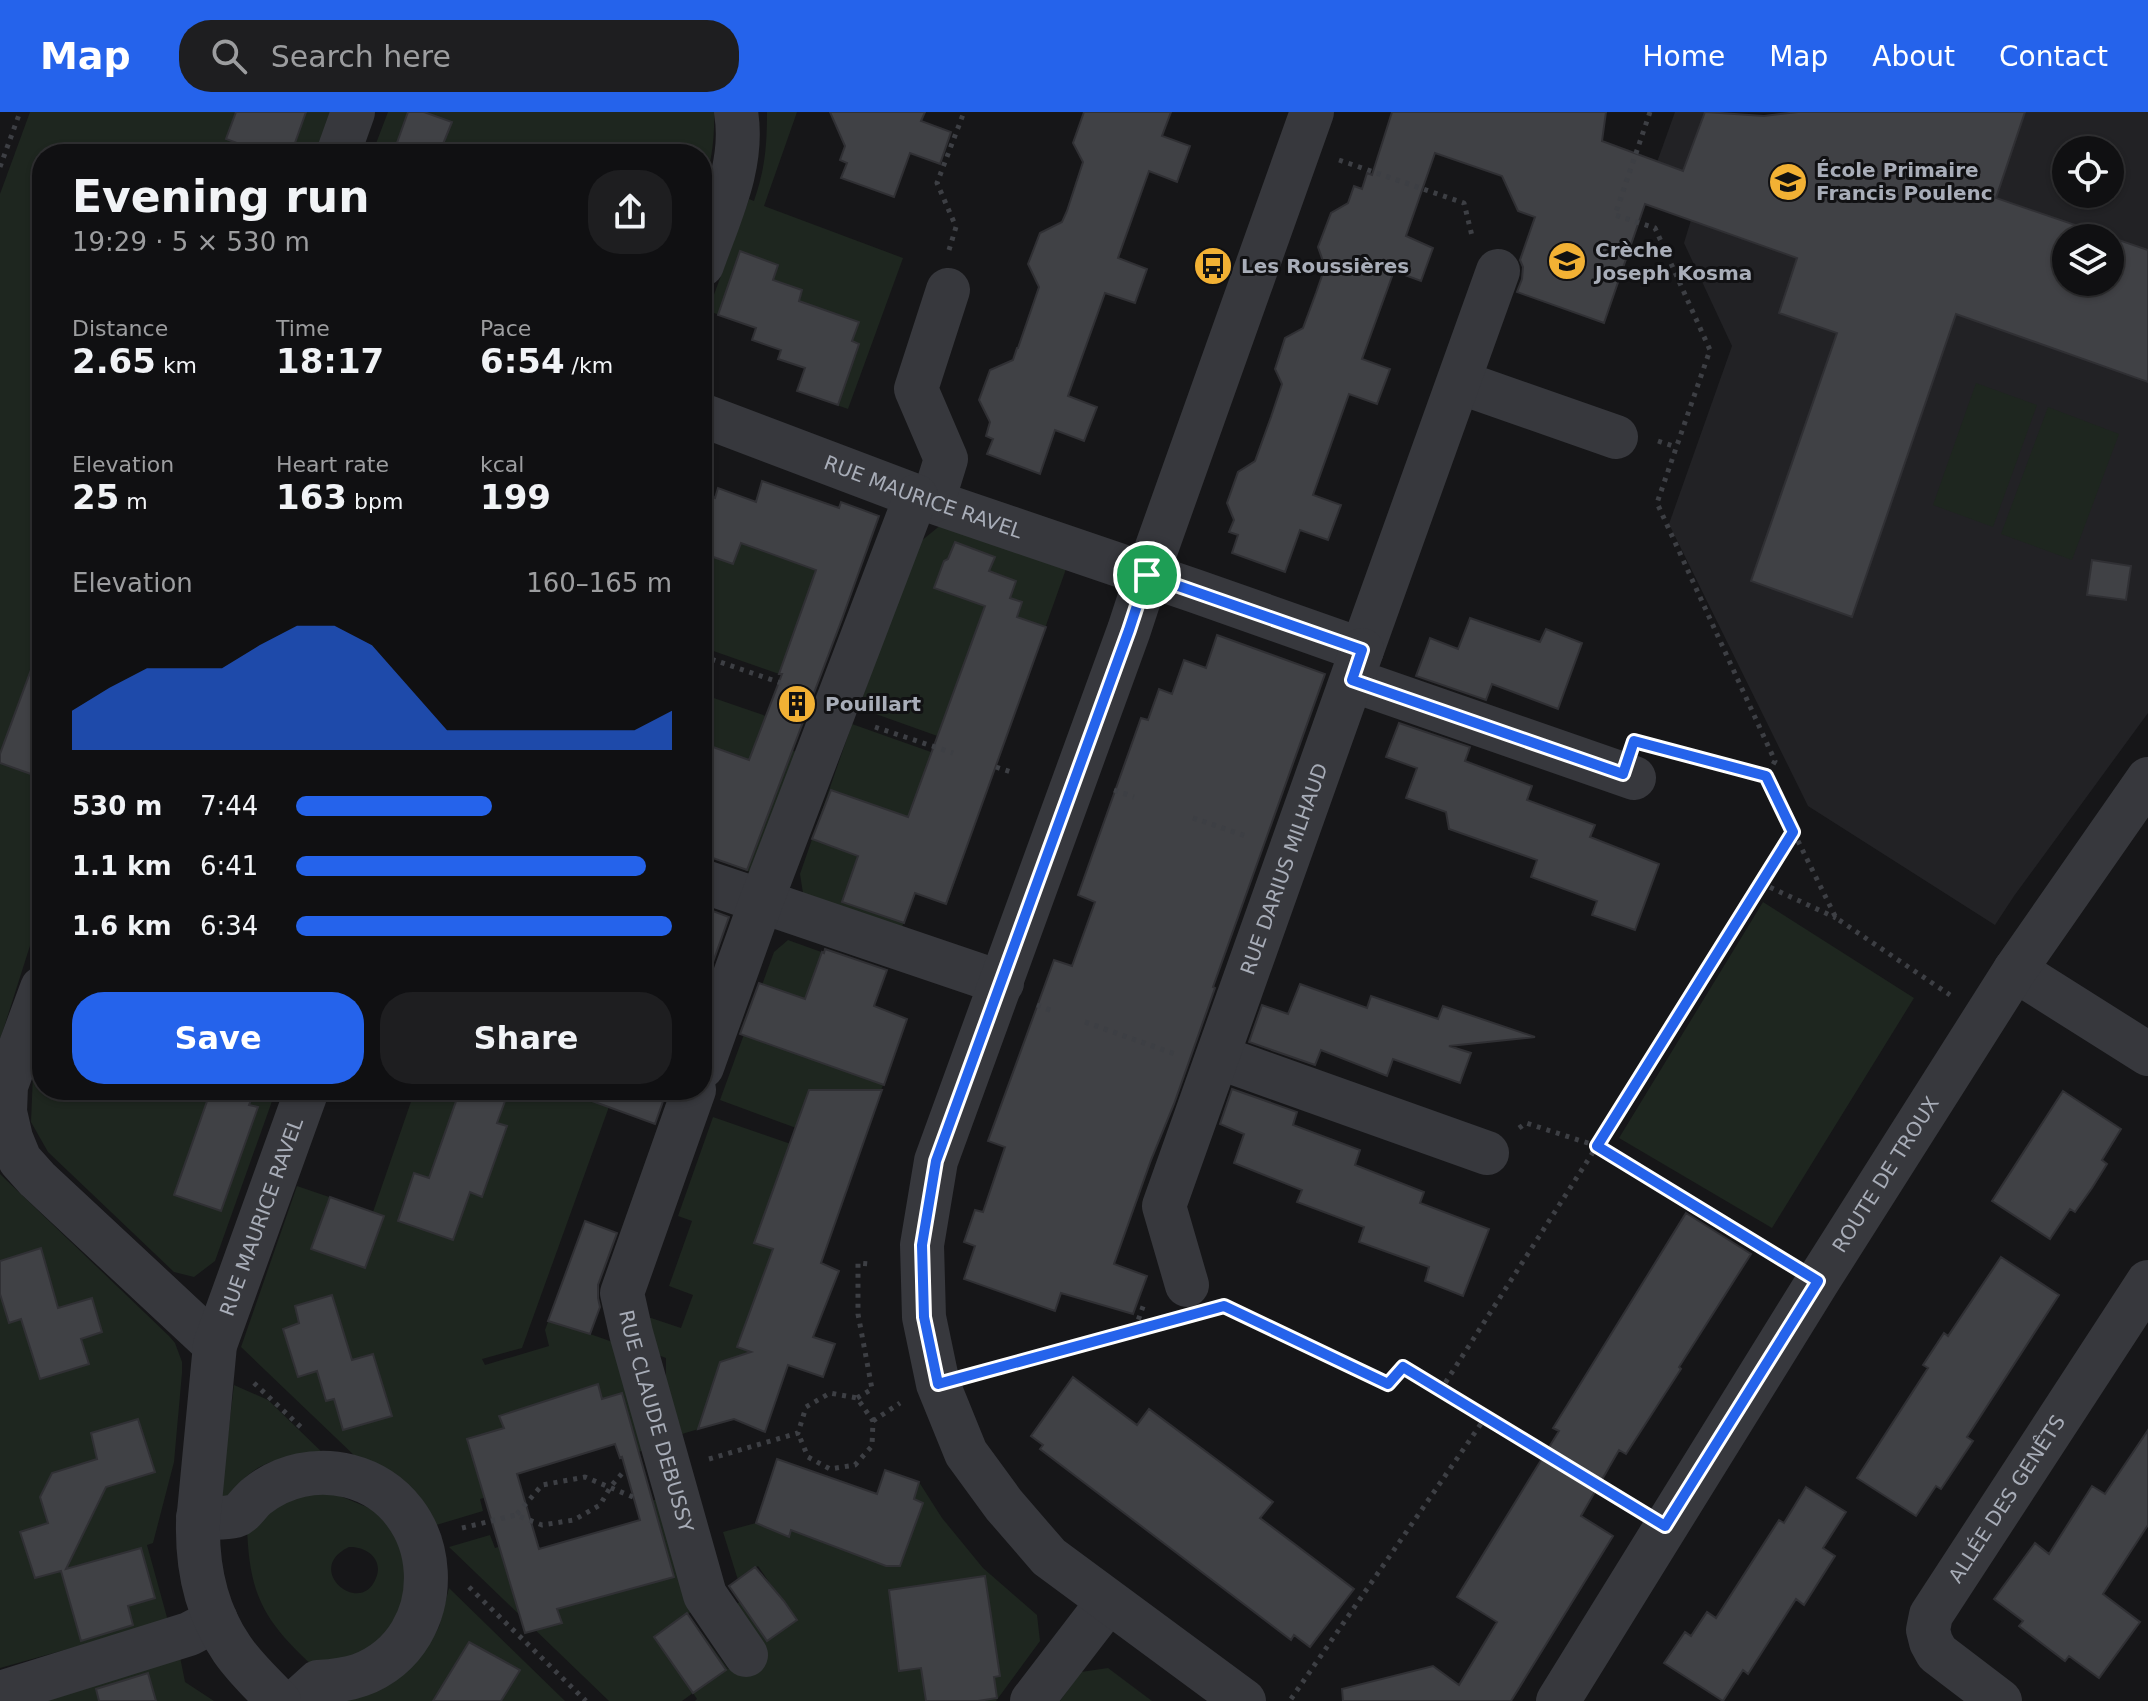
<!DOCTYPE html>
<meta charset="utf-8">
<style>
body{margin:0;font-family:"DejaVu Sans",sans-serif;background:#1e1e20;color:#f1f3f6;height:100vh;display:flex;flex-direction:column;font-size:30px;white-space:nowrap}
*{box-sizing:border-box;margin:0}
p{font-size:26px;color:#9c9d9f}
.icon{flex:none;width:44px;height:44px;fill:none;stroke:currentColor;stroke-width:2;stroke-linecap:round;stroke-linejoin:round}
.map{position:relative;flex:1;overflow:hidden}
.drawer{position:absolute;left:32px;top:32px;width:680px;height:956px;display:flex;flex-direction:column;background:#101012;border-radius:32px;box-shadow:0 2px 6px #0004,0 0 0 2px #303032}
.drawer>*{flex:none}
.fabs{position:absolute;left:2052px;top:24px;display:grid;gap:16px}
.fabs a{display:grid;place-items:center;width:72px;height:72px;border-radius:50%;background:#101012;box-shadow:0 2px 6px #0004,0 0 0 2px #303032;font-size:40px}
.pin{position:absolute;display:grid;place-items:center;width:68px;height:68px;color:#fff;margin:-34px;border:4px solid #fff;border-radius:50%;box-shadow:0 2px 8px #0007}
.round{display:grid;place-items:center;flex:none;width:84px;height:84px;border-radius:32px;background:#1e1e20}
.summary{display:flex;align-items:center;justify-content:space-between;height:136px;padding:0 40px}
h1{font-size:44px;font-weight:600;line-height:60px}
.figures{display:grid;grid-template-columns:repeat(3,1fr);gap:12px;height:136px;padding:8px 40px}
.figures div{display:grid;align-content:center}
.figures b{font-size:34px;font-weight:600}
.figures small{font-size:22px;font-weight:400}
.figures p{font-size:22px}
.chart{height:224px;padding:16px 40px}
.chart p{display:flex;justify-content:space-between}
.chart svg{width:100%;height:144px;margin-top:8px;fill:#2563eb;opacity:.7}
.cta{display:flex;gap:16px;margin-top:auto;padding:16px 40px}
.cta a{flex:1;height:92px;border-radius:32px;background:#2563eb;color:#fff;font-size:32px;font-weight:600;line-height:92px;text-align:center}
.cta a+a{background:#1e1e20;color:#f1f3f6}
ul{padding:0 40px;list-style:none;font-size:26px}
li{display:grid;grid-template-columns:128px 96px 1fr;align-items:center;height:60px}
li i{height:20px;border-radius:10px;background:#2563eb}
header{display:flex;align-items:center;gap:48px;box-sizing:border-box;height:112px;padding:0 40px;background:#2563eb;color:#fff}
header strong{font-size:38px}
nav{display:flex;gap:44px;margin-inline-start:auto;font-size:28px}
.search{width:560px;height:72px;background:#1e1e20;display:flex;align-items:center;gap:20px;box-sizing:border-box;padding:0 28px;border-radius:32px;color:#9c9d9f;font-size:30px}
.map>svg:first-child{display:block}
.built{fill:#222225;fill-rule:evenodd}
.green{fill:#1e261f;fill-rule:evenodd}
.building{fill:#404145;stroke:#303034;stroke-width:2;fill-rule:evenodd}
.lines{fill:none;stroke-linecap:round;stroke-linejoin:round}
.path{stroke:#3d3f44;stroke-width:5;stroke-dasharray:4 6;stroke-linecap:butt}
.minor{stroke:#37383d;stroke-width:44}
.route-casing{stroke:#fff;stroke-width:16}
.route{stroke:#2563eb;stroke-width:10}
.labels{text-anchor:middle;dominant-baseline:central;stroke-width:6;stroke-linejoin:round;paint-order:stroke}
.poi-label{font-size:20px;font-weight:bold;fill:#a8adb8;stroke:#111113;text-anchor:start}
.street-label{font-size:20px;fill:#a8adb8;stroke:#111113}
</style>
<header>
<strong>Map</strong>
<div class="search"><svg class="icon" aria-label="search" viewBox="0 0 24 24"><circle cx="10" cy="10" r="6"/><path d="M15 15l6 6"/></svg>Search here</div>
<nav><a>Home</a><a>Map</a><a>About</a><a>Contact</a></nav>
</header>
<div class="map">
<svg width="2148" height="1589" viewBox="0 0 2148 1589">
<rect width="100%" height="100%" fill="#161618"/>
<path class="built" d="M1675,0H1716L1730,3L1764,4L1798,0H2148V601L2014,784L1995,813L1808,694L1669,412L1732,234L1684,131L1691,108L1642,92ZM2066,38H2110V82H2066ZM2066,126H2110V170H2066Z"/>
<path class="green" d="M30,0H333L317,42H42V796L0,928V82Z
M388,0H714C715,28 711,54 702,80V42H372Z
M767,0H797L764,94L903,146L848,297L797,279L805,256L778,247L780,238L752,228L756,215L708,199L749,87L754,89C765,57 767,34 767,0Z
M1976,271L2037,293L1993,415L1933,393Z
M2048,295L2119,322L2072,448L2001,422Z
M762,369L838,396L841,390L879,404L836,526L797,513L779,562L702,535V381L715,386L718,376L755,390Z
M942,412L1066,457L999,646L859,596L915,434Z
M702,582L766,604L758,626L797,640L753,761L714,747L724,721L702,713Z
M852,612L993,662L947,792L915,781L902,815L803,781L800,762Z
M1763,790L1914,886L1772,1116L1619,1026Z
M788,828L885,863L874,894L907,907L859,1039L720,988L774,840Z
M42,939V978H276L215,1149L194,1165L174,1160L48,1040L31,1010L33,962Z
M415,978H615L522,1236L482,1247L485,1253L549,1234L545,1218L555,1191L596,1205L590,1222L624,1234L653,1335L620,1346L615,1332L517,1362L521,1375L480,1387L483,1399L433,1414L358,1347L241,1235L297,1074L373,1100Z
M713,1005L854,1054L819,1153L838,1160L814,1224L835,1232L823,1265L788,1253L765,1319L720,1302L715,1312L682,1322L666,1272V1246L658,1243L645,1204L681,1216L693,1183L669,1174L692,1109L678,1104Z
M0,1062L169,1224L175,1231L182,1250V1261L174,1350L153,1431L147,1433L168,1509L0,1556Z
M234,1273L268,1288L327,1345C273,1347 261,1344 224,1388H220Z
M777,1347L877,1382L885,1358L919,1370L942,1406L983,1456L1037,1503L1040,1529L996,1589H695L697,1587L693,1581L682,1589H609L449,1435L490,1423L495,1436L535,1424L540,1437L640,1408L636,1393L669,1384L702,1491L688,1502L728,1557L764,1531L735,1493L769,1470L758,1454L738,1468L723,1420L756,1411Z
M323,1377L374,1398L393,1418L406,1443V1493L368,1545L313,1554C263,1508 249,1482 247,1414L270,1390ZM349,1435C366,1434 384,1447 376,1466C361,1506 302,1457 349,1435Z
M449,1476L565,1589H338L430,1530L439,1515Z
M180,1545L185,1570L214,1589H23Z
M1108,1556L1152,1589H1060L1081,1560Z"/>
<path class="building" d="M236,0H306L291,42H267L226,27Z
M408,0H424L452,10L439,42H393Z
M830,0H925L921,9L951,20L940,52L910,41L894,85L841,66L847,51L840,48L845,34Z
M1084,0H1171L1162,24L1190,34L1177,70L1149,59L1118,146L1147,157L1135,191L1105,181L1068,284L1097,295L1084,329L1055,318L1040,362L987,342L993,327L986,324L990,310L979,288L990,258L1013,248L1017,236H1018L1039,175L1028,152L1040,121L1062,110L1067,99L1083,50L1073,31Z
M1392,0H1606L1602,29L1683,59L1705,0L1764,4L1798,0H2025L1996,86L2148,138V270L1956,202L1852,505L1751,469L1837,221L1779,201L1797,146L1645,92L1604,211L1517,180L1522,167L1523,155L1520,148L1535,105L1518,99L1502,64L1435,41L1406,124L1433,136L1421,169L1394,159L1362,247L1390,257L1377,292L1349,282L1313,383L1341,393L1328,428L1300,418L1285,460L1232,441L1238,423L1229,420L1234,408L1227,391L1238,360L1255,349L1271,305L1282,272L1275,257L1285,226L1303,216L1316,181L1325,155L1318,135L1331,101L1348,91L1354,74L1362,77L1367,61L1372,63ZM2066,126H2110V170H2066Z
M740,139L778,153L773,168L802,178L799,189L859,210L852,229L859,232L838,293L797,279L805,256L778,247L781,238L752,228L756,216L718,203Z
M762,369L839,396L841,390L879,404L842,507L747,758L710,745H702V631L749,648L782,562H779L816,458L741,431L733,452L702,441V381L715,386L718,376L756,390Z
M955,430L995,445L989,459L1016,469L1010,486L1022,490L1017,505L1046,515L946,792L915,781L904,811L842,790L858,744L812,727L831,678L908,705L985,494L934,476L944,449L948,447Z
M2092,448L2131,454L2126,488L2087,483Z
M1470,506L1540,530L1546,517L1582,531L1558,597L1492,572L1486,588L1416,564L1430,526L1458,537Z
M1217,523L1325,562L1213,875L1215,876L1174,992L1151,1048L1114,1152L1147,1164L1133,1202L1061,1181L1055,1199L964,1167L975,1134L964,1130L975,1098L983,1100L1005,1035L988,1029L1054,848L1072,854L1095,790L1078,783L1141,606L1148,608L1159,577L1172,582L1184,548L1206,556Z
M38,539H42V666L0,651V642Z
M1399,611L1470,635L1465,649L1532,674L1527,688L1595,713L1590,725L1659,752L1635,818L1592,803L1597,789L1531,765L1537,748L1449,717L1446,700L1406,686L1417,656L1386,645Z
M702,795L729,805L702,881Z
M825,837L887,858L874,894L907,907L884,973L740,922L759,871L805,887L822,840L824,841Z
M1300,872L1367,896L1371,884L1438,907L1443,894L1535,925L1449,934L1471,941L1460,971L1393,947L1387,964L1321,938L1315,953L1249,930L1262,893L1288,902Z
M1232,977L1297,1000L1293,1013L1360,1038L1355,1053L1424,1080L1420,1091L1489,1117L1463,1184L1425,1169L1429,1155L1359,1130L1364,1115L1297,1090L1302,1078L1234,1051L1244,1022L1220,1012Z
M211,978H255L249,993L258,995L221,1099L174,1083Z
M460,978H509L497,1011L507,1014L482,1085L470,1080L453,1128L398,1109L414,1061L429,1066Z
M574,978H667L655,1012L573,982Z
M809,978H882L821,1151L839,1159L813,1225L835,1232L823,1265L788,1253L765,1320L734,1307L698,1317L720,1250L751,1240L737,1235L773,1137L754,1131Z
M2063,979L2121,1017L2102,1048L2107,1052L2092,1076L2075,1100L2070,1097L2050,1127L1992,1089Z
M330,1085L384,1104L365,1156L311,1137Z
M1686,1101L1751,1142L1679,1255L1681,1257L1626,1342L1619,1338L1581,1404L1613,1424L1511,1589H1343L1342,1577L1433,1554L1459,1573L1497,1510L1457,1485L1559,1319L1553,1316Z
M585,1109L617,1121L598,1173V1186L600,1195L590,1222L548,1209Z
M41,1136L58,1196L92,1186L102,1220L81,1227L89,1252L40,1267L21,1207L9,1211L0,1182V1149Z
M2001,1145L2059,1183L1967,1325L1973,1329L1941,1377L1936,1374L1916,1404L1857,1366L1928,1256L1923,1253L1944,1221L1948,1224Z
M332,1183L352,1248L373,1242L392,1304L343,1318L334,1287L326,1289L317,1259L298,1265L283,1217L299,1211L295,1194Z
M1073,1265L1137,1313L1149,1297L1232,1359L1273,1390L1260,1406L1354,1477L1310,1535L1294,1523L1291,1528L1040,1337L1043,1333L1031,1324Z
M598,1272L602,1287L622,1281L674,1465L557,1497L562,1511L525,1521L467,1327L504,1316L499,1304ZM615,1332L620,1346L622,1345L640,1408L539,1437L517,1362Z
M138,1307L155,1360L106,1375L66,1457L141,1436L155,1486L128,1494L133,1513L81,1529L61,1459L35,1466L20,1420L48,1411L40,1385L52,1361L97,1347L91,1321Z
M2148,1318V1413L2103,1482L2140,1510L2099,1566L2069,1544L2065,1549L2019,1514L2023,1509L1994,1487L2035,1431L2049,1442L2092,1374L2105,1382Z
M777,1347L877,1382L885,1358L919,1370L914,1387L923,1391L900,1454H886L791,1418L789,1425L756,1411Z
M1806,1375L1846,1400L1823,1436L1835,1444L1804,1493L1796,1487L1748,1562L1743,1558L1723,1589L1664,1551L1685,1520L1691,1524L1707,1500L1716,1506L1779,1408L1784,1411Z
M755,1455L784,1489L797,1508L767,1529L729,1474Z
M985,1464L1000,1564L994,1565L997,1586L978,1589H926L921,1556L899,1559L889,1478Z
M687,1501L726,1558L693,1581L654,1525Z
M469,1530L520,1558L501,1589H433Z
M148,1561L156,1589H99L96,1577Z"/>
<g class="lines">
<path class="path" d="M1650,0L1615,103L1655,116L1710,238L1657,391L1775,649L1766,664L1836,806L1950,883
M1339,48L1464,91L1472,124
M0,55L20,0
M949,138L956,115L937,71L964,0
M1658,329L1676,335
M702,544L796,576
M875,615L953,641
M1667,638L1766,664
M996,655L1011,660
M1114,678L1134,685
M1193,706L1249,725
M1761,771L1836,806
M1037,893L1055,900
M1085,910L1175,942
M1519,1016L1526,1011L1597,1034L1781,1146
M1223,1194L1388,1272L1403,1255L1630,1393
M1135,1217L1145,1189
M980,1261L1163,1211
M254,1271L305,1319
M1440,1279L1597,1034L1793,720
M857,1286L872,1277L858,1202V1151L869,1152
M873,1309L900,1291
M709,1347L798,1321L806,1295L830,1281L857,1286L873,1309L872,1334L855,1353L830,1357L808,1345L798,1321
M517,1402L542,1373L585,1365L633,1385
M462,1416L516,1403L542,1413L574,1408L600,1393L611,1374L625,1358
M469,1475L586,1589
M1291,1587L1485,1306"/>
<g class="minor">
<path d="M338,42L353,0"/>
<path d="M702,153C719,104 745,53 736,0"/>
<path d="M1459,270L1616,325"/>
<path id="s1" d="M702,303L916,384L1195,479L1362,538L1498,159"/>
<path d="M933,389L946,347L916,277L948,178"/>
<path d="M1352,568L1634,666"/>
<path d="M702,769L1002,871"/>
<path d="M2015,858L2148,942"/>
<path d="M42,876L6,974L5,1000L11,1026L20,1048L37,1067L215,1233"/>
<path d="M1218,945L1487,1041"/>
<path d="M702,955L761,790L916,384"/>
<path id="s2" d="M694,978L622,1181L631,1221L705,1483L746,1543"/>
<path id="s3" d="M1187,1173L1164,1094L1362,538"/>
<path d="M198,1405C210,1406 223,1407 235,1404C244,1401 249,1390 257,1384C283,1363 317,1356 349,1364C446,1389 453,1528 360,1563C346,1568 332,1569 318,1570L297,1589"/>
<path d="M0,1581L189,1522L216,1508"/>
<path id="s4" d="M279,1589C263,1573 245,1556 232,1537C206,1499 197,1456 198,1411L215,1233L307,978"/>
<path d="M1032,1589L1108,1490"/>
<path d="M1244,1589L1049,1445L1004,1393L966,1341L938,1272L924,1205L922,1133L936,1049L1129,518L1147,463L1312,0"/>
<path id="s5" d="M1558,1589L1818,1169L2015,858L2148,667"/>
<path id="s6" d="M2000,1589L1937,1541L1931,1530L1928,1518L1931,1503L2148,1170"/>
</g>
</g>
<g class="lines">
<g class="route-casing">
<path id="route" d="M1147,463L1362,538L1352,568L1623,662L1634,629L1766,664L1793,720L1597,1034L1818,1169L1665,1414L1403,1255L1388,1272L1224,1194L938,1272L924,1205L922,1133L936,1049L1129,518Z"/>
</g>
<use href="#route" class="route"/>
</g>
<defs>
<g id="school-disc" transform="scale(2)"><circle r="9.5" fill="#f2b134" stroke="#111113"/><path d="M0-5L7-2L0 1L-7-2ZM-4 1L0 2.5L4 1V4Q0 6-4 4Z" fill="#111"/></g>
<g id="bus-disc" transform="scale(2)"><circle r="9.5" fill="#f2b134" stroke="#111113"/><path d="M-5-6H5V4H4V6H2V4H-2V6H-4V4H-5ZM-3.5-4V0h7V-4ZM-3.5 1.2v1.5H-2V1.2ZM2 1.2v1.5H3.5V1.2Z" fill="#111"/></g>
<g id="building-disc" transform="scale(2)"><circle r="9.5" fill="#f2b134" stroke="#111113"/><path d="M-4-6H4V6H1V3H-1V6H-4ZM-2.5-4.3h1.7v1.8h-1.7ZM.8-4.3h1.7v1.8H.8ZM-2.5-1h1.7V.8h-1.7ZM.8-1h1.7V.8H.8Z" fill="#111"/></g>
</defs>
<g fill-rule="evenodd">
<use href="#school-disc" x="1788" y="70"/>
<use href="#school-disc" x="1567" y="149"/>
<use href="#bus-disc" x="1213" y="154"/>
<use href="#building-disc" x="797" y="592"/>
</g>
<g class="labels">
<g class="poi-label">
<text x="1816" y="58">École Primaire<tspan x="1816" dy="23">Francis Poulenc</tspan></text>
<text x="1595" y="138">Crèche<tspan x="1595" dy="23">Joseph Kosma</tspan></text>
<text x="1241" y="154">Les Roussières</text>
<text x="825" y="592">Pouillart</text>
</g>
<g class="street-label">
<text stroke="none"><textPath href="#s1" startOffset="236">RUE MAURICE RAVEL</textPath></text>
<text stroke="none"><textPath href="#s3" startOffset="440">RUE DARIUS MILHAUD</textPath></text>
<text stroke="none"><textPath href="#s5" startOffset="620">ROUTE DE TROUX</textPath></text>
<text stroke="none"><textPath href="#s4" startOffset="518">RUE MAURICE RAVEL</textPath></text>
<text stroke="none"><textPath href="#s2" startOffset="348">RUE CLAUDE DEBUSSY</textPath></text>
<text stroke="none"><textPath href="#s6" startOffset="258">ALLÉE DES GENÊTS</textPath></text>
</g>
</g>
</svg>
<div class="fabs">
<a><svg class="icon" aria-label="locate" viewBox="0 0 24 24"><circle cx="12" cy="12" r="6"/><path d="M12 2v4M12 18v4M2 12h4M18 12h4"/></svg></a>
<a><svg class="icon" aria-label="layers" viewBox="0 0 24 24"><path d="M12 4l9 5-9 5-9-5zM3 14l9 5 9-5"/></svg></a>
</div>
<div class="pin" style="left:1147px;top:463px;background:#1e9e55"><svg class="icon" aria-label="arrive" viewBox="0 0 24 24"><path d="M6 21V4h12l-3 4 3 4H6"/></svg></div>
<section class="drawer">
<div class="summary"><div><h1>Evening run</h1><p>19:29 · 5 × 530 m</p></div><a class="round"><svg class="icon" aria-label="share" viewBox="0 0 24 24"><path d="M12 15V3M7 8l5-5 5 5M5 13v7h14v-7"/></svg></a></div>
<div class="figures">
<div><p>Distance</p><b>2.65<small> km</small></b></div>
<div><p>Time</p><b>18:17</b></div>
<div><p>Pace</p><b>6:54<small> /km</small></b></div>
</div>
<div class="figures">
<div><p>Elevation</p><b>25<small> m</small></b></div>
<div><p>Heart rate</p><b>163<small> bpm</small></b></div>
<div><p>kcal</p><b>199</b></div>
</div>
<div class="chart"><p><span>Elevation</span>160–165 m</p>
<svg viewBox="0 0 160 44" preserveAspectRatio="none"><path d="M0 44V32L10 25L20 19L30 19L40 19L50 12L60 6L70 6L80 12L90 25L100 38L110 38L120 38L130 38L140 38L150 38L160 32V44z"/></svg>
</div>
<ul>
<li><b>530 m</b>7:44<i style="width:52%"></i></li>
<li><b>1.1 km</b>6:41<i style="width:93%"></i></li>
<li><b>1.6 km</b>6:34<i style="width:100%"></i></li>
</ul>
<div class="cta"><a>Save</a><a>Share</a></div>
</section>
</div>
